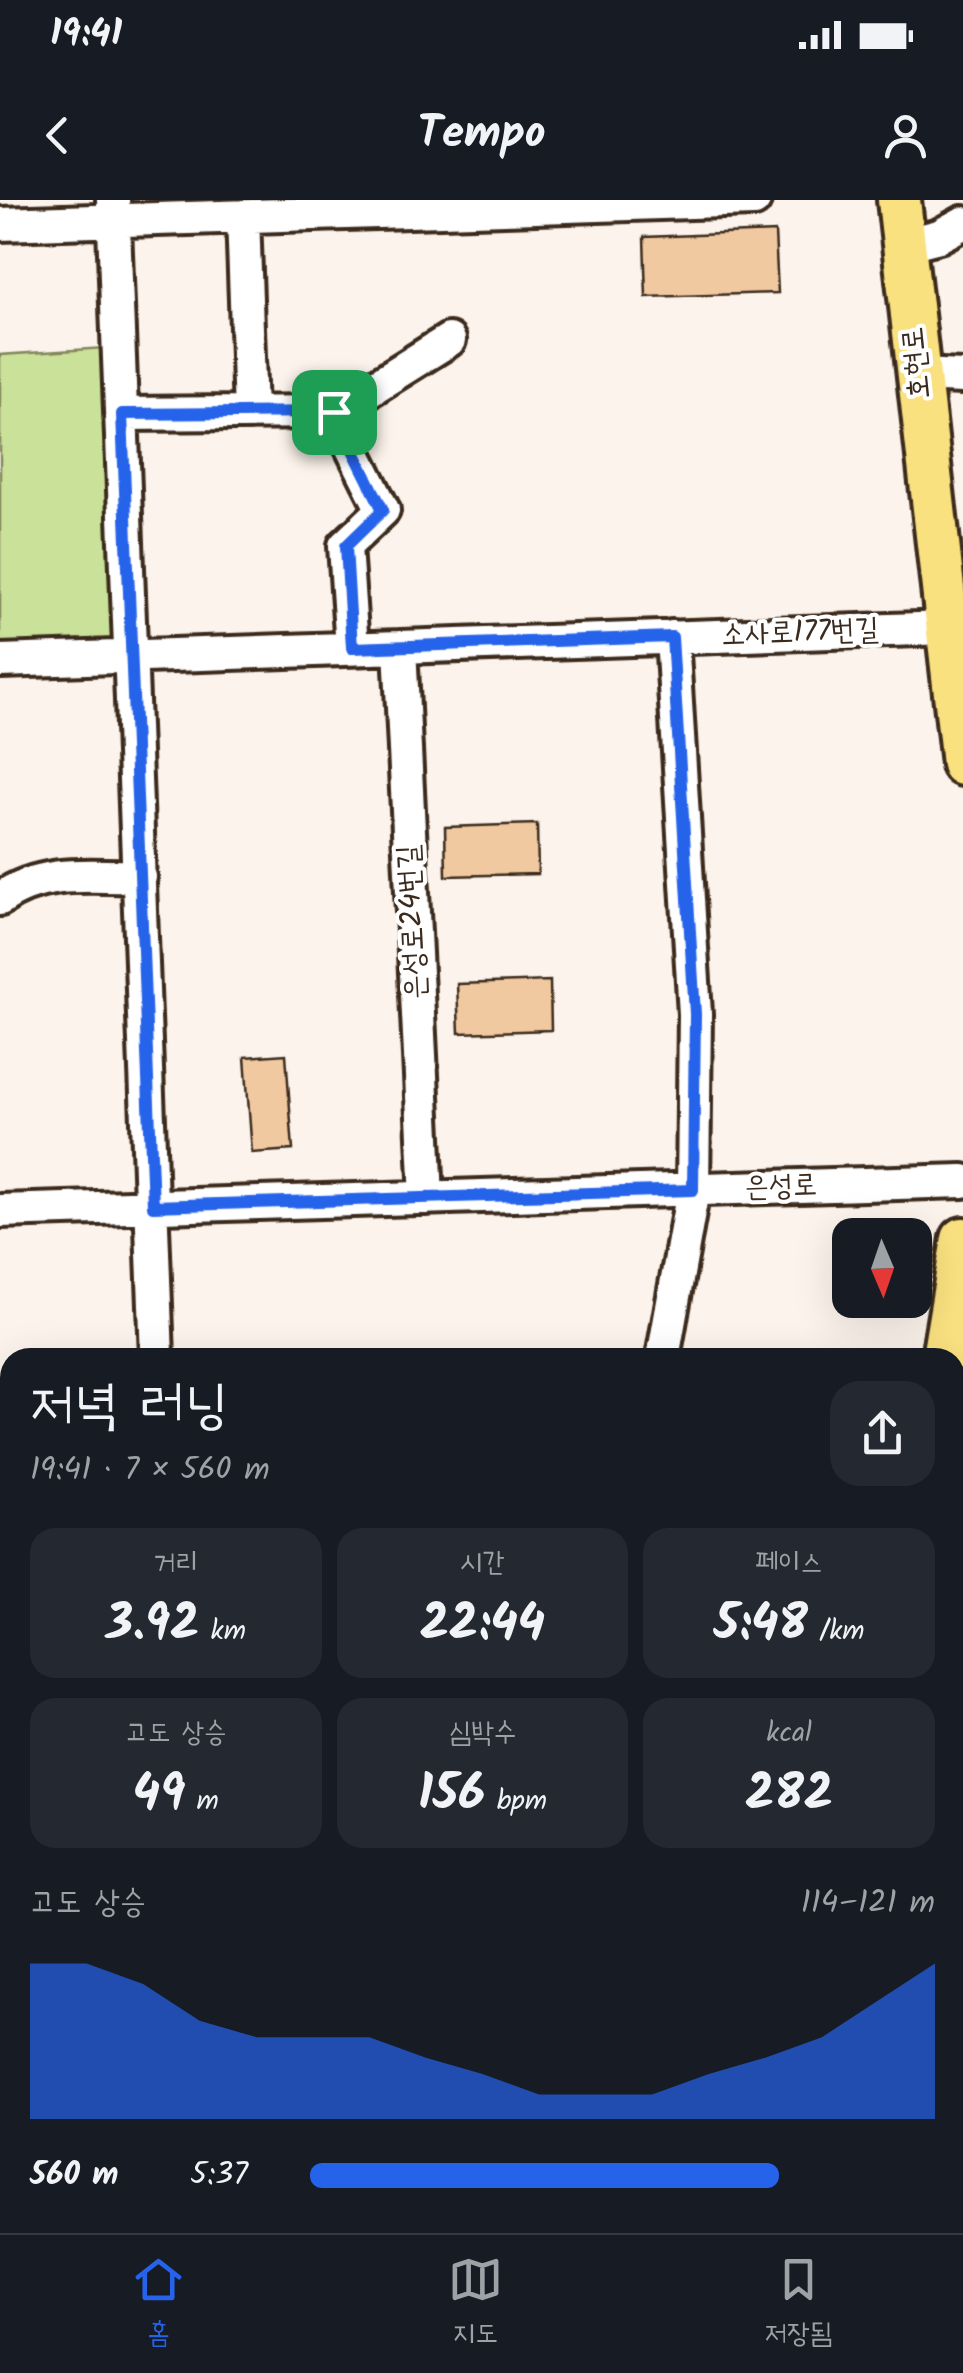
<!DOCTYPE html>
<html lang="ko">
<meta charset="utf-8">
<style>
body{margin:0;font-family:Kalam,"Poor Story",sans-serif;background:#242831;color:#f1f3f6;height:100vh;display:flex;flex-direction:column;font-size:38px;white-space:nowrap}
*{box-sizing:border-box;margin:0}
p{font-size:32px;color:#9ea1a6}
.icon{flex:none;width:55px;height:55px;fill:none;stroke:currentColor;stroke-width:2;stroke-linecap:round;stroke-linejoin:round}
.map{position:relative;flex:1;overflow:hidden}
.side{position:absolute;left:0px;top:1148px;width:965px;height:888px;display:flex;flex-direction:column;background:#171b24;border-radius:30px 30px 0 0;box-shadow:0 10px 40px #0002}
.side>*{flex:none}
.needle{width:65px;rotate:178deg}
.controls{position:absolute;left:832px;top:1018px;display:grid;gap:20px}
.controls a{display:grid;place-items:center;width:100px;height:100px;border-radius:20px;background:#171b24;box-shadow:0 10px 40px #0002;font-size:50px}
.pin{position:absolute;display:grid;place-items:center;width:85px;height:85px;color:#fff;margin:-42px;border-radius:20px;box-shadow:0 5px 15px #0006}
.round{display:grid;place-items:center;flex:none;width:105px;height:105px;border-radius:30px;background:#242831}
.headline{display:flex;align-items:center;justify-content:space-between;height:170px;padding:0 30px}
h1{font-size:55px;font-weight:600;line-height:75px}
.figures{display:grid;grid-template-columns:repeat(3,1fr);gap:15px;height:170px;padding:10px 30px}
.figures div{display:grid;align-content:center;border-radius:25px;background:#242831;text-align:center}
.figures b{font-size:50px;font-weight:600}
.figures small{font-size:28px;font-weight:400}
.figures p{font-size:28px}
.chart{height:280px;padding:20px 30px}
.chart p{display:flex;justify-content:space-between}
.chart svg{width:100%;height:180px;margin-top:10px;fill:#2563eb;opacity:.7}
ul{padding:0 30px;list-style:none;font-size:32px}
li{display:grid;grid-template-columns:160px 120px 1fr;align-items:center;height:75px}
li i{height:25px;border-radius:12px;background:#2563eb}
.status{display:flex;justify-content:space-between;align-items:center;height:70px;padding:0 50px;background:#171b24;direction:ltr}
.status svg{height:28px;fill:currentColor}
header{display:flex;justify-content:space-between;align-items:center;height:130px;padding:0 30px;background:#171b24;font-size:45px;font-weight:600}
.tab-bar{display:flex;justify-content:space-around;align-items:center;height:140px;border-top:2px solid #363941;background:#171b24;font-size:28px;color:#9ea1a6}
.tab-bar a{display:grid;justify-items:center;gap:5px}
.tab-bar .active{color:#2563eb}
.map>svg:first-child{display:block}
.green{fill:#c9e198;stroke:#82865b;stroke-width:2.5}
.building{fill:#f0c9a0;stroke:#3b2a1e;stroke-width:2.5}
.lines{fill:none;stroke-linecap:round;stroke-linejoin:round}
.minor-casing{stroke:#3b2a1e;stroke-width:40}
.major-casing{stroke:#3b2a1e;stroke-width:50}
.minor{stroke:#fff;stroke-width:32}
.major{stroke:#fae180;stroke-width:42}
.route-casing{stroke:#fff;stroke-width:20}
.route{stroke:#2563eb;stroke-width:12}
.labels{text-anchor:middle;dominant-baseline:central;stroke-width:8;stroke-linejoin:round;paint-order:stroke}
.street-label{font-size:30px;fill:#3b2a1e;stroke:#fff}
</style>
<div class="status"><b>19:41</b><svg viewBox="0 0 49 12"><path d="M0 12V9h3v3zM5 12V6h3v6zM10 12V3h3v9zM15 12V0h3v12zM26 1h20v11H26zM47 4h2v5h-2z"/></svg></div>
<header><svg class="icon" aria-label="back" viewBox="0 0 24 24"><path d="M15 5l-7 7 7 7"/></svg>Tempo<svg class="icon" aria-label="person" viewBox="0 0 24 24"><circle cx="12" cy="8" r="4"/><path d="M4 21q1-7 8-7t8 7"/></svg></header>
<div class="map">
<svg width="963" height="2033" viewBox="0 0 963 2033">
<rect width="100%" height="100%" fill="#fcf4ec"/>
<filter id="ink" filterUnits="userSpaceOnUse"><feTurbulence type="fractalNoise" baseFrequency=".01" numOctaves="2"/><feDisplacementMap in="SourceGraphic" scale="20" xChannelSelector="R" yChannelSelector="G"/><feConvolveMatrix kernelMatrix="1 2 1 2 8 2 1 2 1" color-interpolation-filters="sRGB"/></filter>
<g filter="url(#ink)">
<path class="green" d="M119,147L131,456L0,461V155Z"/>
<path class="building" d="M775,32L778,93L646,97L644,37Z
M537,624L538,674L446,676L445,627Z
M550,781L551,830L459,833L457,784Z
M286,854L293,950L252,953L245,857Z
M955,1419L963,1420V1626L955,1625Z
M10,1638V1737H0V1639Z
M830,2025H876L875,2033L829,2031Z"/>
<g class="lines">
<g class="minor-casing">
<path id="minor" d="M113,0L157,1158
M243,16L250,213
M0,24L754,0
M904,45L939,36L963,23
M919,175L963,177
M334,212L383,310L345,346L352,448
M122,214L334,212L449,140
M400,447L427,998
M0,461L948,428
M0,699C41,669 92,676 140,677
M0,1011L963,981
M663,1158L693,990L695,814L672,437
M955,1397L963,1398
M0,1609H10
M955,1726L963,1721
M955,1948L963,1949
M184,2025L185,2033
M516,2033L518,2025"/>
</g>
<g class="major-casing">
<path id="major" d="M899,0L963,564
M943,1158L963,1039
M792,2033L793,2025"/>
</g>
<use href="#minor" class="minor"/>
<use href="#major" class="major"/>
</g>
</g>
<g class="lines" filter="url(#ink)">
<g class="route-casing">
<path id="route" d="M334,212L383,310L346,346L352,448L672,437L695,814L693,990L153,1006L122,214Z"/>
</g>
<use href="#route" class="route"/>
</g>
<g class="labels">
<g class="street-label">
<text transform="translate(917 163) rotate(-96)">호현로</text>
<text transform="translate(800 433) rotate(-2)">소사로177번길</text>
<text transform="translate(413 722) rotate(-93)">은성로24번길</text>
<text transform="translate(781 987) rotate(-2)">은성로</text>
</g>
</g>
</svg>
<div class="controls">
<a><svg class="needle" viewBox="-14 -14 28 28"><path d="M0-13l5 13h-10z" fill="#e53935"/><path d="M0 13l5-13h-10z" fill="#9ea1a6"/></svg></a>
</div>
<div class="pin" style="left:334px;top:212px;background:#1e9e55"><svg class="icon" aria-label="arrive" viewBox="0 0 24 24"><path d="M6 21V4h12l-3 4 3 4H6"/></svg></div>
<section class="side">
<div class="headline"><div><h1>저녁 러닝</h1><p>19:41 · 7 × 560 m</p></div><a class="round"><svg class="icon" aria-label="share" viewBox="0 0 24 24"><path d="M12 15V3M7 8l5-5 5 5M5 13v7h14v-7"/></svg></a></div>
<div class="figures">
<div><p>거리</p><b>3.92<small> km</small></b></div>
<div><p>시간</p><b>22:44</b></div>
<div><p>페이스</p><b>5:48<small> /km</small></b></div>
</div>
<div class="figures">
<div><p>고도 상승</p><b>49<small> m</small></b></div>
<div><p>심박수</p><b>156<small> bpm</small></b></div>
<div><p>kcal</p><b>282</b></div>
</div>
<div class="chart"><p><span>고도 상승</span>114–121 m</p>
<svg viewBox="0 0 160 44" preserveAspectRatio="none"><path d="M0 44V6L10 6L20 11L30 20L40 24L50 24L60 24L70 29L80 33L90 38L100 38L110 38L120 33L130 29L140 24L150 15L160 6V44z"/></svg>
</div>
<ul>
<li><b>560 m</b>5:37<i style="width:75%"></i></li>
</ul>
</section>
</div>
<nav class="tab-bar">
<a class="active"><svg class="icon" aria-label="home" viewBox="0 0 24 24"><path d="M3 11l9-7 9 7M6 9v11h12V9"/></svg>홈</a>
<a><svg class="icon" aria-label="map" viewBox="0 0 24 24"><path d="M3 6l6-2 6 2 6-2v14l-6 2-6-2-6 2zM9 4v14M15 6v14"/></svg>지도</a>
<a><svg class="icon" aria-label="saved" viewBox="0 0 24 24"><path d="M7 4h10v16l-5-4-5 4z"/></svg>저장됨</a>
</nav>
